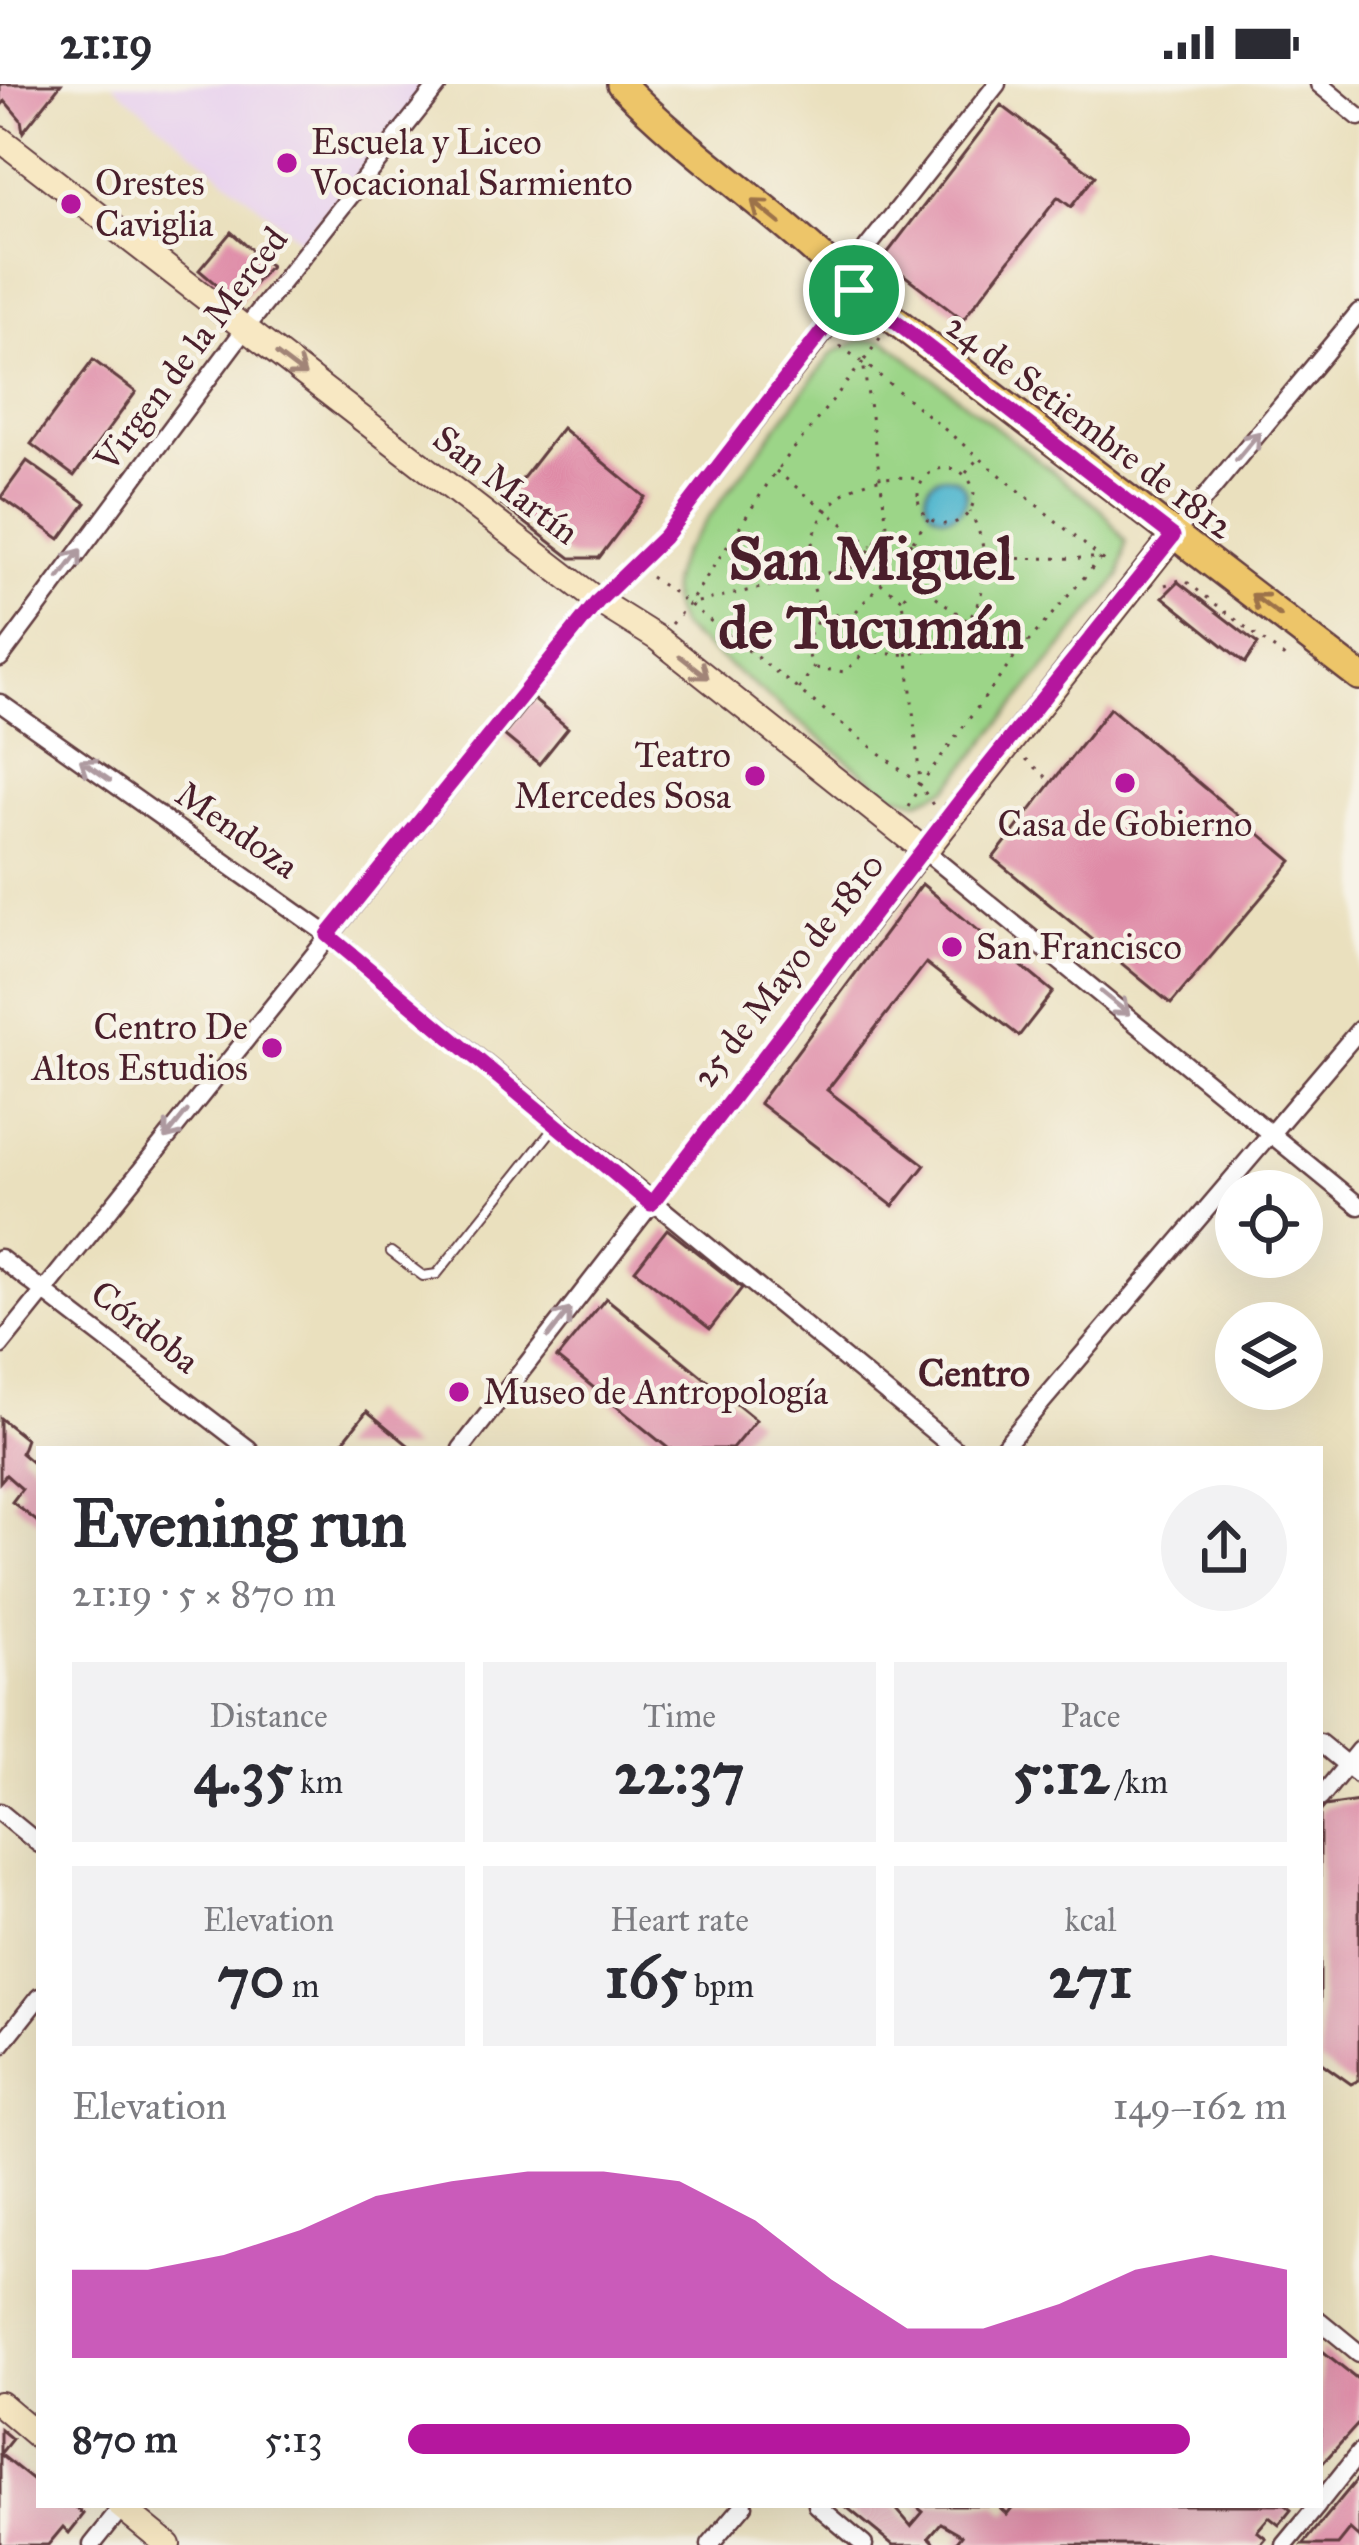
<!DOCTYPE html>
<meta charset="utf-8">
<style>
body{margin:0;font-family:"IM FELL Great Primer",serif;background:#f2f2f3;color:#2b2b33;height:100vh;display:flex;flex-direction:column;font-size:45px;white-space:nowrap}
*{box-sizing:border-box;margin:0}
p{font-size:39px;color:#7c7c81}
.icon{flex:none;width:66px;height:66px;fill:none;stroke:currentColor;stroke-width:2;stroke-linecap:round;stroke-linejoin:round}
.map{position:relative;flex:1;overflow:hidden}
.sheet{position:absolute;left:36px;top:1362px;width:1287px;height:1062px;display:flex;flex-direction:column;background:#fff;border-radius:0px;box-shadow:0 12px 48px #0002}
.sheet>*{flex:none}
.buttons{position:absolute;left:1215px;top:1086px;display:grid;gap:24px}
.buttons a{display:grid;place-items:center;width:108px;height:108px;border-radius:50%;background:#fff;box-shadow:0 12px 48px #0002;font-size:60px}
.pin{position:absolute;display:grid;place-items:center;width:102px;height:102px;color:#fff;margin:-51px;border:6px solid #fff;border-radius:50%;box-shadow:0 3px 12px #0007}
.round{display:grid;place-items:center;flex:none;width:126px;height:126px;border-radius:63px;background:#f2f2f3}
.summary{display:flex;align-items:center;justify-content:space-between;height:204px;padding:0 36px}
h1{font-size:66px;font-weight:700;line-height:90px}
.stats{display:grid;grid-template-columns:repeat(3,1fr);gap:18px;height:204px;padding:12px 36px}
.stats div{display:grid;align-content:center;border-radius:0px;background:#f2f2f3;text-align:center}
.stats b{font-size:60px;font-weight:700}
.stats small{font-size:33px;font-weight:400}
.stats p{font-size:33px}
.chart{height:336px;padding:24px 36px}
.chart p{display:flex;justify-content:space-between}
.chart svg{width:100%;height:216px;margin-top:12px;fill:#b5179e;opacity:.7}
ul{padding:0 36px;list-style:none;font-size:39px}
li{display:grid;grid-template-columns:192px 144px 1fr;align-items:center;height:90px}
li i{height:30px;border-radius:15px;background:#b5179e}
.status{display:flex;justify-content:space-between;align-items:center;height:84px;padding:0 60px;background:#fff;direction:ltr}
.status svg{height:33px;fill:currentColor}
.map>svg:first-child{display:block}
.built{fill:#e8d2ee}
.green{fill:#9cd588;stroke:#737a5a;stroke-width:3}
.water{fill:#4fb6ce;stroke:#4c6a7c;stroke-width:3}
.building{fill:#df8ba7}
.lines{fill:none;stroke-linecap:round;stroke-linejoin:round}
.lane-casing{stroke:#623c41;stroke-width:12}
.street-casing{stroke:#623c41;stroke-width:21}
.secondary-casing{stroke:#623c41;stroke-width:28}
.primary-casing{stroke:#623c41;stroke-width:32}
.path{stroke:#623c41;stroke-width:3;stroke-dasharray:3 9;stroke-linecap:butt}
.lane{stroke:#fff;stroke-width:8}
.street{stroke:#fff;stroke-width:16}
.secondary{stroke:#f8e8c3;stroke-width:24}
.primary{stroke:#edc569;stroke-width:27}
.oneway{stroke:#9c724a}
.oneway2{stroke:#a18477}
.oneway3{stroke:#ae9aa0}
.route-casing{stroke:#fff;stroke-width:24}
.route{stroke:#b5179e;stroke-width:15}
.poi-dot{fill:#b5179e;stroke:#f7f3e8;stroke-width:4.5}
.labels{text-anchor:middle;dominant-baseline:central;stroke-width:9;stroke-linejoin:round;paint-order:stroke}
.poi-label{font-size:36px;fill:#4a1f2b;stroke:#f7f3e8;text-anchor:start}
.street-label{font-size:36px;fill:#4a1f2b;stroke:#f7f3e8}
.neighbourhood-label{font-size:39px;font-weight:bold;fill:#4a1f2b;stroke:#f7f3e8}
.town-label{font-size:60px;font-weight:bold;fill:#4a1f2b;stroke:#f7f3e8}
</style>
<div class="status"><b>21:19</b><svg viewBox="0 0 49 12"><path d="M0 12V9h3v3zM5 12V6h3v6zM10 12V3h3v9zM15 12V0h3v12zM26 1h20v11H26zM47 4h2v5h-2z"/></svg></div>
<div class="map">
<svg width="1359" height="2461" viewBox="0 0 1359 2461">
<rect width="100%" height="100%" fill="#f7f3e8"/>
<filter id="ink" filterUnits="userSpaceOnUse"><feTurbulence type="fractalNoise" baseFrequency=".00833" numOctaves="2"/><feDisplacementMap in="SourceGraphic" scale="24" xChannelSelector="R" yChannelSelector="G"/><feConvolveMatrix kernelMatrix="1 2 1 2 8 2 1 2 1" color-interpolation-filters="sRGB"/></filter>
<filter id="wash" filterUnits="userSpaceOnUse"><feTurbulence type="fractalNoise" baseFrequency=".004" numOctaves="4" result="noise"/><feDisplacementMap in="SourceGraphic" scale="48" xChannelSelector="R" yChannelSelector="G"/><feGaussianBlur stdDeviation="2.7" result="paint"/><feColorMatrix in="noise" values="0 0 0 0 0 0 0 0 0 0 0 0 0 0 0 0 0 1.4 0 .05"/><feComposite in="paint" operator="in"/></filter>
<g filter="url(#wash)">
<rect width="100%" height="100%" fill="#eae0be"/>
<path class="built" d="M112,0H431L301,157Z"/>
<path class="green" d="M861,256H885L1102,426L1126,458L1120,492L948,704L918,717L889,709L680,543C667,515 668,496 682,469L832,269Z"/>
<path class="water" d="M926 412a20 20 0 1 1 40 0a20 20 0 1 1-40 0Z"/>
<g id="blocks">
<path class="building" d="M0,0H61L23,48L21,36L5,17L0,23Z
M1001,21L1095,92L1071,123L1058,113L963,236L883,175Z
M231,148L270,182L238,219L199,186Z
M93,276L136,308L74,392L31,360Z
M562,344L645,413L599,474H571L502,421Z
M27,377L86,419L60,455L1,413Z
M1178,498L1258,560L1245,579L1163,513Z
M533,615L568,644L539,680L504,651Z
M1110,624L1292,777L1171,920L993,774Z
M922,800L1053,908L1019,952L926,879L827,1006L925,1081L893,1122L759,1019Z
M667,1145L742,1204L710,1245L635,1186Z
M606,1214L756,1336L732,1365H669L557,1274Z
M367,1327L413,1365H337Z
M0,1334L26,1355L21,1369L39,1384V1439L12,1418L22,1405L6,1391L0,1398Z
M1359,1717V1996L1351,2000L1320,1978V1728L1325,1722Z
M1320,2265L1359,2296V2339L1320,2382Z
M0,2345L12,2355L0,2370L39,2401V2421H73L84,2430L69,2449L63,2443L48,2461H0Z
M1359,2393V2454L1350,2446L1338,2461H1303Z
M844,2421H893L911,2442L923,2428L915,2421H997L1007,2430L1014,2421H1285L1291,2426L1279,2441L1269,2433L1257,2447L1266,2454L1260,2461H954L962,2451L941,2439L929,2453L937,2461H893Z"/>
</g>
</g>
<g filter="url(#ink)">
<use href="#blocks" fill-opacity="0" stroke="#623c41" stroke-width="3"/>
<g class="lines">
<g class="lane-casing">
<path id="lane" d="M391,1168L423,1192L437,1190L556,1041"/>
</g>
<g class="street-casing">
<path id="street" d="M1319,0L1359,33
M1173,452L1359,228
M0,574L245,245L439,0
M0,619L328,851L955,1365
M0,1174L249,1365
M0,1262L598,517L664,453L824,249L854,205L867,164L997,0
M461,1365L925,767L1359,1122
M1002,1365L1359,946
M1320,1659L1359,1691
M1320,1714L1359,1666
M0,1728L39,1760
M0,1962L39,1913
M1320,2237L1359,2269
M1320,2418L1359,2369
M817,2421L864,2461
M92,2461L124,2421
M710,2461L744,2421
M1285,2461L1318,2421"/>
</g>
<g class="secondary-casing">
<path id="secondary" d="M0,55L598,517L657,554L925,767L1173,452
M0,2320L39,2353
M119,2421L168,2461"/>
</g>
<g class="primary-casing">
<path id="primary" d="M621,0C693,75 782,130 854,205L1359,592"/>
</g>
<path class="path" d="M880,254L863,278L887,441
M840,262L861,277
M918 412a28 28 0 1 1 56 0a28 28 0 1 1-56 0Z
M776,387L871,462
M966,389L979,373
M913,457L928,435
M934,475L1101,474L1110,481
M651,493L688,519
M917,498L1014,573
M1165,501L1183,495L1283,572L1288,567
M902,515L858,482L887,442L932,476L902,515L920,698
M824,530C784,454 836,378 923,396
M852,532L862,542L867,565C957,593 1013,506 970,428
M671,540L689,520L858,482
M816,584L845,588L866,567
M799,605L814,583C802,563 808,546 824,530L852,532L879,501
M1026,675L1052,698
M908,723L920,701L1015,573L1101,474L863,278L776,387L689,520L920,701L933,721"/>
<use href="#lane" class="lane"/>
<use href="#street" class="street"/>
<use href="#secondary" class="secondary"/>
<use href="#primary" class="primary"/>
</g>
<defs><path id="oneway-shaft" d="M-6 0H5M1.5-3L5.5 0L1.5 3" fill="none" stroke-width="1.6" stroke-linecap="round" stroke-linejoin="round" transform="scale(3)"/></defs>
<g class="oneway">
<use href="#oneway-shaft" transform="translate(766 128) rotate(-141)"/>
<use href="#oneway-shaft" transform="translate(1266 521) rotate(-143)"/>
</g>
<g class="oneway2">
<use href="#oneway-shaft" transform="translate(291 281) rotate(37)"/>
<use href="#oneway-shaft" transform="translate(694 583) rotate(38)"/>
</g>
<g class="oneway3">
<use href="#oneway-shaft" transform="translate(1248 362) rotate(-50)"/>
<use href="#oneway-shaft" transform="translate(70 480) rotate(-53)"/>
<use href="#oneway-shaft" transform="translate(95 686) rotate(-145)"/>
<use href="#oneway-shaft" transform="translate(1115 919) rotate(39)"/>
<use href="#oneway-shaft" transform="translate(176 1041) rotate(129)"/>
<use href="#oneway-shaft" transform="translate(559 1239) rotate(-52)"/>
</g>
</g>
<g class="lines" filter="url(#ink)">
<g class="route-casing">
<path id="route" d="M854,206L1173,452L961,716L651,1120L328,851L598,517L664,453Z"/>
</g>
<use href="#route" class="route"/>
</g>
<g class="poi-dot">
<circle cx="287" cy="79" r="12"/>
<circle cx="71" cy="120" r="12"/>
<circle cx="755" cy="692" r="12"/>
<circle cx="1125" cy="699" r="12"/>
<circle cx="952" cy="863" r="12"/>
<circle cx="272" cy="964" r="12"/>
<circle cx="459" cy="1308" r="12"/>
</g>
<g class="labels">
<g class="poi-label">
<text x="311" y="58">Escuela y Liceo<tspan x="311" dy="41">Vocacional Sarmiento</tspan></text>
<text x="95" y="99">Orestes<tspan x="95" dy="41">Caviglia</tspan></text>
<text x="731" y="671" text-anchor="end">Teatro<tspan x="731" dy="41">Mercedes Sosa</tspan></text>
<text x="1125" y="740" text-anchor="middle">Casa de Gobierno</text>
<text x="976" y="863">San Francisco</text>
<text x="248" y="943" text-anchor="end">Centro De<tspan x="248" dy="41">Altos Estudios</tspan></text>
<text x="483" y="1308">Museo de Antropología</text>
</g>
<g class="street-label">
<text transform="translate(191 265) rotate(-53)">Virgen de la Merced</text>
<text transform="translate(1090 342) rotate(37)">24 de Setiembre de 1812</text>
<text transform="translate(506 401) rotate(37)">San Martín</text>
<text transform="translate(237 746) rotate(35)">Mendoza</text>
<text transform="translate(788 886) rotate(-52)">25 de Mayo de 1810</text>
<text transform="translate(145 1243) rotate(38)">Córdoba</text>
</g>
<g class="neighbourhood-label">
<text x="974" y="1289">Centro</text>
</g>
<g class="town-label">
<text x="871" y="474">San Miguel<tspan x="871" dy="69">de Tucumán</tspan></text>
</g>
</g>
</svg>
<div class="buttons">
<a><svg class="icon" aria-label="locate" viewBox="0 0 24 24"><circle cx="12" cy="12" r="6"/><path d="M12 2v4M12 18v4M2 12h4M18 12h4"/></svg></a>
<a><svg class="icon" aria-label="layers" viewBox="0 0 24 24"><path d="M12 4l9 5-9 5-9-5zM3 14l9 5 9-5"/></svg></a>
</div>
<div class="pin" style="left:854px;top:206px;background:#1e9e55"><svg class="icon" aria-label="arrive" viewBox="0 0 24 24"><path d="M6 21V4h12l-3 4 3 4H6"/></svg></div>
<section class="sheet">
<div class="summary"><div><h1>Evening run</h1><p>21:19 · 5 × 870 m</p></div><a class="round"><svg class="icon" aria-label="share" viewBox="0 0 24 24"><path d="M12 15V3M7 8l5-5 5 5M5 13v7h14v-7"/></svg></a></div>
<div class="stats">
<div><p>Distance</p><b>4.35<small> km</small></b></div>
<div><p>Time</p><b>22:37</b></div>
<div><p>Pace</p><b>5:12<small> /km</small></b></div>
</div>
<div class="stats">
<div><p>Elevation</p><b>70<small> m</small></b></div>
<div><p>Heart rate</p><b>165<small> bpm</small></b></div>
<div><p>kcal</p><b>271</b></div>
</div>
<div class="chart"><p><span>Elevation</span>149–162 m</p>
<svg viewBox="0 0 160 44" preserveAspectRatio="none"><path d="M0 44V26L10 26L20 23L30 18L40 11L50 8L60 6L70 6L80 8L90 16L100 28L110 38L120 38L130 33L140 26L150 23L160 26V44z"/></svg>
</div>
<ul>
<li><b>870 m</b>5:13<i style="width:89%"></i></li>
</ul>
</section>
</div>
